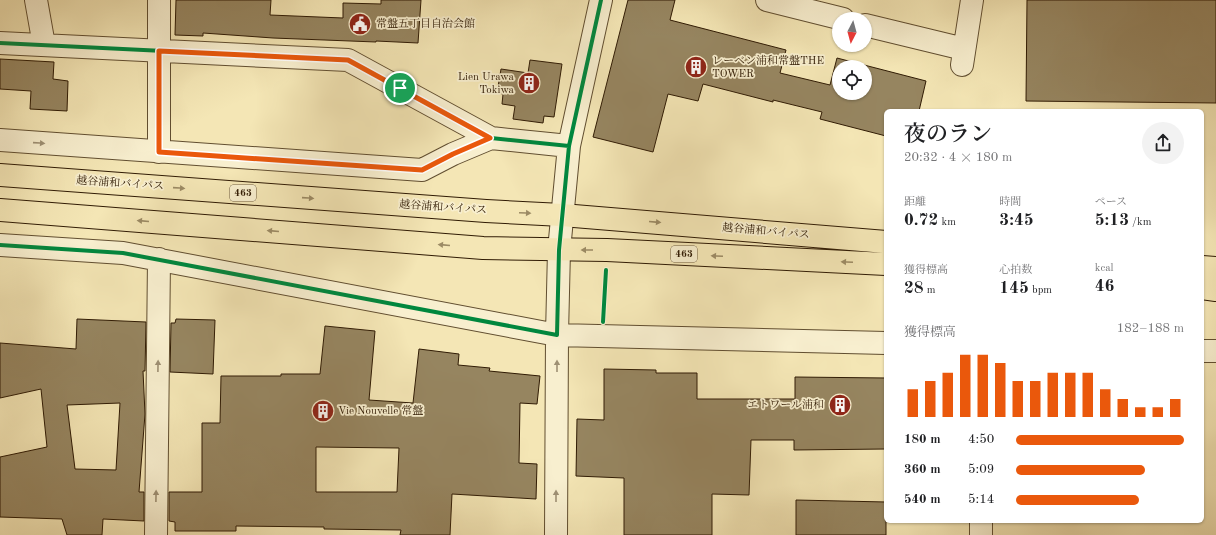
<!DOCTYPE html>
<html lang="ja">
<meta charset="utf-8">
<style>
body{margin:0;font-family:"Old Standard TT","Noto Serif JP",serif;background:#f2f2f2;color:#202124;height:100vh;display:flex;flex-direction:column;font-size:15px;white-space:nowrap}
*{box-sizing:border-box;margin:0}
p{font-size:13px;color:#757577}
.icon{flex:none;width:22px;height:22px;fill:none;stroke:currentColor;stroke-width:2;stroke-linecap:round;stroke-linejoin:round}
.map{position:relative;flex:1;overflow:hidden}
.side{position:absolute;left:884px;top:109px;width:320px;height:414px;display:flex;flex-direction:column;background:#fff;border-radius:6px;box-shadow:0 1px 3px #0004}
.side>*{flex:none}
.needle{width:26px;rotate:186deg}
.tools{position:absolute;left:832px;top:12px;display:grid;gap:8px}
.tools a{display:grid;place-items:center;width:40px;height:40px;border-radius:50%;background:#fff;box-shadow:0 1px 3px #0004;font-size:20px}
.pin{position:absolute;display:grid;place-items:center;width:34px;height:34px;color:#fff;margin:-17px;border:2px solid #fff;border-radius:50%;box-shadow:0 1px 4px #0007}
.round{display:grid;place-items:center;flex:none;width:42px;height:42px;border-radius:21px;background:#f2f2f2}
.headline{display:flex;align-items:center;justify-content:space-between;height:68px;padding:0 20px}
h1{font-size:22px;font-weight:600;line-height:30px}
.stats{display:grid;grid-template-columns:repeat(3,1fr);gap:6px;height:68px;padding:4px 20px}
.stats div{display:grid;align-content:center}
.stats b{font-size:17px;font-weight:600}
.stats small{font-size:11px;font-weight:400}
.stats p{font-size:11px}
.chart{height:112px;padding:8px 20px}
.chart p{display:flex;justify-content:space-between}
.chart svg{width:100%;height:72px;margin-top:4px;stroke:#ea580c;stroke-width:6}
ul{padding:0 20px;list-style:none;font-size:13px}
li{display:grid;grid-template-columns:64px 48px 1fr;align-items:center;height:30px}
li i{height:10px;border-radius:5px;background:#ea580c}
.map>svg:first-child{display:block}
.building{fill:#968560;stroke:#301b04;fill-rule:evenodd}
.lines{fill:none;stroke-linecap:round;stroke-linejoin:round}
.minor-casing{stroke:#614e30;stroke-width:24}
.highway-casing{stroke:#301b04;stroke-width:24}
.minor{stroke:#f8efcf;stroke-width:22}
.highway{stroke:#f4e6b5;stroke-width:22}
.cycleway-casing{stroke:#f8efcf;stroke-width:6}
.cycleway{stroke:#00873e;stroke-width:4}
.oneway{fill:#9e9074}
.oneway2{fill:#9c8b65}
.route-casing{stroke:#fff;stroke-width:8}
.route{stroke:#ea580c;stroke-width:5}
.labels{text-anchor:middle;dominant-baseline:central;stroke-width:3.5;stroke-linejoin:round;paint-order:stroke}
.shield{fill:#f8efcf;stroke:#6c5b41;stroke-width:1}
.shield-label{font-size:10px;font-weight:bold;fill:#301b04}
.poi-label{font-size:11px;fill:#301b04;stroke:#f8efcf;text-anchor:start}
.street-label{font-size:11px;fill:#301b04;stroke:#f8efcf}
</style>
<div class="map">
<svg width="1216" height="535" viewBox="0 0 1216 535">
<rect width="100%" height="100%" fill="#f4e6b5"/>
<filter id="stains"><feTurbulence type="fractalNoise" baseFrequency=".005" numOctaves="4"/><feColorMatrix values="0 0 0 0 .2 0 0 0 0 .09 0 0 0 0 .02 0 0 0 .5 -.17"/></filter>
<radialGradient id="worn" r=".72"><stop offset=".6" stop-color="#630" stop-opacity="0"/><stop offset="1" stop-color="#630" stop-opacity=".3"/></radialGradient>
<path class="building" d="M176,0H271L270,15L343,18V3L381,4V0H421L418,43L376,41V42L273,38L203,33V36L175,35Z
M628,0H675L670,20L786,50L780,73L830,85L837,58L926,81L919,111H886V136L820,119L822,112L773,100V102L703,84L698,101L668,94L653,152L593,137ZM839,67H865V93H839Z
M1027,0H1216V103L1026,101Z
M0,59L54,62L53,79L68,81L67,111L30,109L31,91L0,89Z
M530,60L562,64L554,117L544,116L543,123L513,119L515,106L502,104L503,94L497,93L501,69L528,73Z
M77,319L146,322L145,371H143L145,414L139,492H144V521L103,519L102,535H67L62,519L0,517V457L47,447L41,389L0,398V343L76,349ZM120,403L116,470L75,469L67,405Z
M176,319L215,320L213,374L170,372L171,323H175Z
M325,326L375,331L369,400L413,403L419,349L459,354L458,365L490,368L489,371L540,376L537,404L520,403L519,463L537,464L536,499L452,494L450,535H400L401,530L324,529V527L236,526V531H175V522L169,521V492H202V423H220L221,376H281V374H320ZM316,447L399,448L397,492H316Z
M604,369L656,370V373H697V399H795V377L886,378V449L794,450V440H751L749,495L712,494V535H624V478L576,476L577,419L604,420Z
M796,500L886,502V535H796Z"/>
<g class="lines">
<g class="minor-casing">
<path id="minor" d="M36,0L44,45
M767,0L843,19
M865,25L964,49
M0,43L348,60L491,138L569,146
M962,65L972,0
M0,140L422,170L453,154L491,138
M159,152V0
M0,245L123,253L557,335L559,250L569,146L601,0
M1202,351H1216
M156,535L159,259
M556,535L557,335L886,343
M981,535V521"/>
</g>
<g class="highway-casing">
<path id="highway" d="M0,175L486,211L562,215L886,242
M0,210L483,248L607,250L886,264
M1202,267L1216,268
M1202,288L1216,290"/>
</g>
<use href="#minor" class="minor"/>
<use href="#highway" class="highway"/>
<g class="cycleway-casing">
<path id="cycleway" d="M0,43L348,60L491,138L569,146
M0,245L123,253L557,335L559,250L569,146L601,0
M603,322L606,270"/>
</g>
<use href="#cycleway" class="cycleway"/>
</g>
<defs><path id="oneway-solid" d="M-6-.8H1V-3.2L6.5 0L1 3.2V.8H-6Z"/></defs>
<g class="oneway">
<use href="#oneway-solid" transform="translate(39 143) rotate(4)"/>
<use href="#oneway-solid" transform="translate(158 366) rotate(-89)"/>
<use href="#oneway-solid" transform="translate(557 366) rotate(-90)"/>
<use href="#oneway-solid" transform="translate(156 496) rotate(-89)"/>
<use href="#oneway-solid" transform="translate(556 496) rotate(-90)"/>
</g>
<g class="oneway2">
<use href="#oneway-solid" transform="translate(179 188) rotate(4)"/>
<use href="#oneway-solid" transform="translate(308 198) rotate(4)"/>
<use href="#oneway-solid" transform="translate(525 213) rotate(3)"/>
<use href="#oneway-solid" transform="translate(143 221) rotate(-175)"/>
<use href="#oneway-solid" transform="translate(655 222) rotate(5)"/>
<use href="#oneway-solid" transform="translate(273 231) rotate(-175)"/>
<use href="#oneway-solid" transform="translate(444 245) rotate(-175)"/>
<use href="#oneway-solid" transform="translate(587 250) rotate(-180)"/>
<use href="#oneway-solid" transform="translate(717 256) rotate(-177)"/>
<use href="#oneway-solid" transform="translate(847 262) rotate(-177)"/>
</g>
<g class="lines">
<g class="route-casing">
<path id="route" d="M159,51L348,60L490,138L453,154L422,170L159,152Z"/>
</g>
<use href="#route" class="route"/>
</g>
<defs>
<g id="civic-disc" transform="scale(1.15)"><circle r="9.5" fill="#8f2418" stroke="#f8efcf"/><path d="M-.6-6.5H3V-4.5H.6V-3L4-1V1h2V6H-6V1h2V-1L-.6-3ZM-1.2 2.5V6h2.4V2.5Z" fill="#fff"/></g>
<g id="building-disc" transform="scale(1.15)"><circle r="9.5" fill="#8f2418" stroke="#f8efcf"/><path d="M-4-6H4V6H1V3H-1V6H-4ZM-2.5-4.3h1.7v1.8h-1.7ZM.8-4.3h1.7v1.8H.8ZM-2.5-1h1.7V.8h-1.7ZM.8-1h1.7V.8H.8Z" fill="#fff"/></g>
</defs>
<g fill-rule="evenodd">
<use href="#civic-disc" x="360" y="24"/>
<use href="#building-disc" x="696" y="67"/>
<use href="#building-disc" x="529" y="83"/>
<use href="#building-disc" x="840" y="405"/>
<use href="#building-disc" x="323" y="411"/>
</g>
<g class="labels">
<g class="shield">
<rect x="230" y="185" width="26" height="16" rx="3"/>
<rect x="671" y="246" width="26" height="16" rx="3"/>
</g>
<g class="shield-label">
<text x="243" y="193">463</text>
<text x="684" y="254">463</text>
</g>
<g class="poi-label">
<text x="376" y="24">常盤五丁目自治会館</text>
<text x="712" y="61">レーベン浦和常盤THE<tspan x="712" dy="13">TOWER</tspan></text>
<text x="514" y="77" text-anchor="end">Lien Urawa<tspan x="514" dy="13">Tokiwa</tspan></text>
<text x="824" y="405" text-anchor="end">エトワール浦和</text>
<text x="338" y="411">Vie Nouvelle 常盤</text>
</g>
<g class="street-label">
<text transform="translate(120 184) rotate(4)">越谷浦和バイパス</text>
<text transform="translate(443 208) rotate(4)">越谷浦和バイパス</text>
<text transform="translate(766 232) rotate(5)">越谷浦和バイパス</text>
</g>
</g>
<rect width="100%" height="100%" filter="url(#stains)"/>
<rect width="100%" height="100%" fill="url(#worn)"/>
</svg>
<div class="tools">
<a><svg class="needle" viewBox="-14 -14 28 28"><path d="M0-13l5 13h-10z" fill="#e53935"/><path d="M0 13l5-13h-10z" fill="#757577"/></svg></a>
<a><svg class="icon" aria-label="locate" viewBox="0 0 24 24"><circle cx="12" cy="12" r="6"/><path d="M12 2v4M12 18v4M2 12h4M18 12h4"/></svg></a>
</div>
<div class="pin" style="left:400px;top:88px;background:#1e9e55"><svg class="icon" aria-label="arrive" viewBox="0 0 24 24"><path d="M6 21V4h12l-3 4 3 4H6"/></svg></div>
<section class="side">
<div class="headline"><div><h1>夜のラン</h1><p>20:32 · 4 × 180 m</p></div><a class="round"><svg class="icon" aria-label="share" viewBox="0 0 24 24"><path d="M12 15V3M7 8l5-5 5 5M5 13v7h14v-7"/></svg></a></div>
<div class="stats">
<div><p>距離</p><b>0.72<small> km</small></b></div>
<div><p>時間</p><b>3:45</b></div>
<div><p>ペース</p><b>5:13<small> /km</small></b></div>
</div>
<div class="stats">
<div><p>獲得標高</p><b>28<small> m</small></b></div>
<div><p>心拍数</p><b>145<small> bpm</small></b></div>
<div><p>kcal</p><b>46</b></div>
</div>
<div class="chart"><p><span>獲得標高</span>182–188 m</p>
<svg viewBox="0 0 160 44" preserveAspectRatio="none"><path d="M5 44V27M15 44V22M25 44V17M35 44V6M45 44V6M55 44V11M65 44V22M75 44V22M85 44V17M95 44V17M105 44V17M115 44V27M125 44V33M135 44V38M145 44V38M155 44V33"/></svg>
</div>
<ul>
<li><b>180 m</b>4:50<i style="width:100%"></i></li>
<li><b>360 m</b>5:09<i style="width:77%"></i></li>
<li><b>540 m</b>5:14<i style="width:73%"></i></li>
</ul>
</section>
</div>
